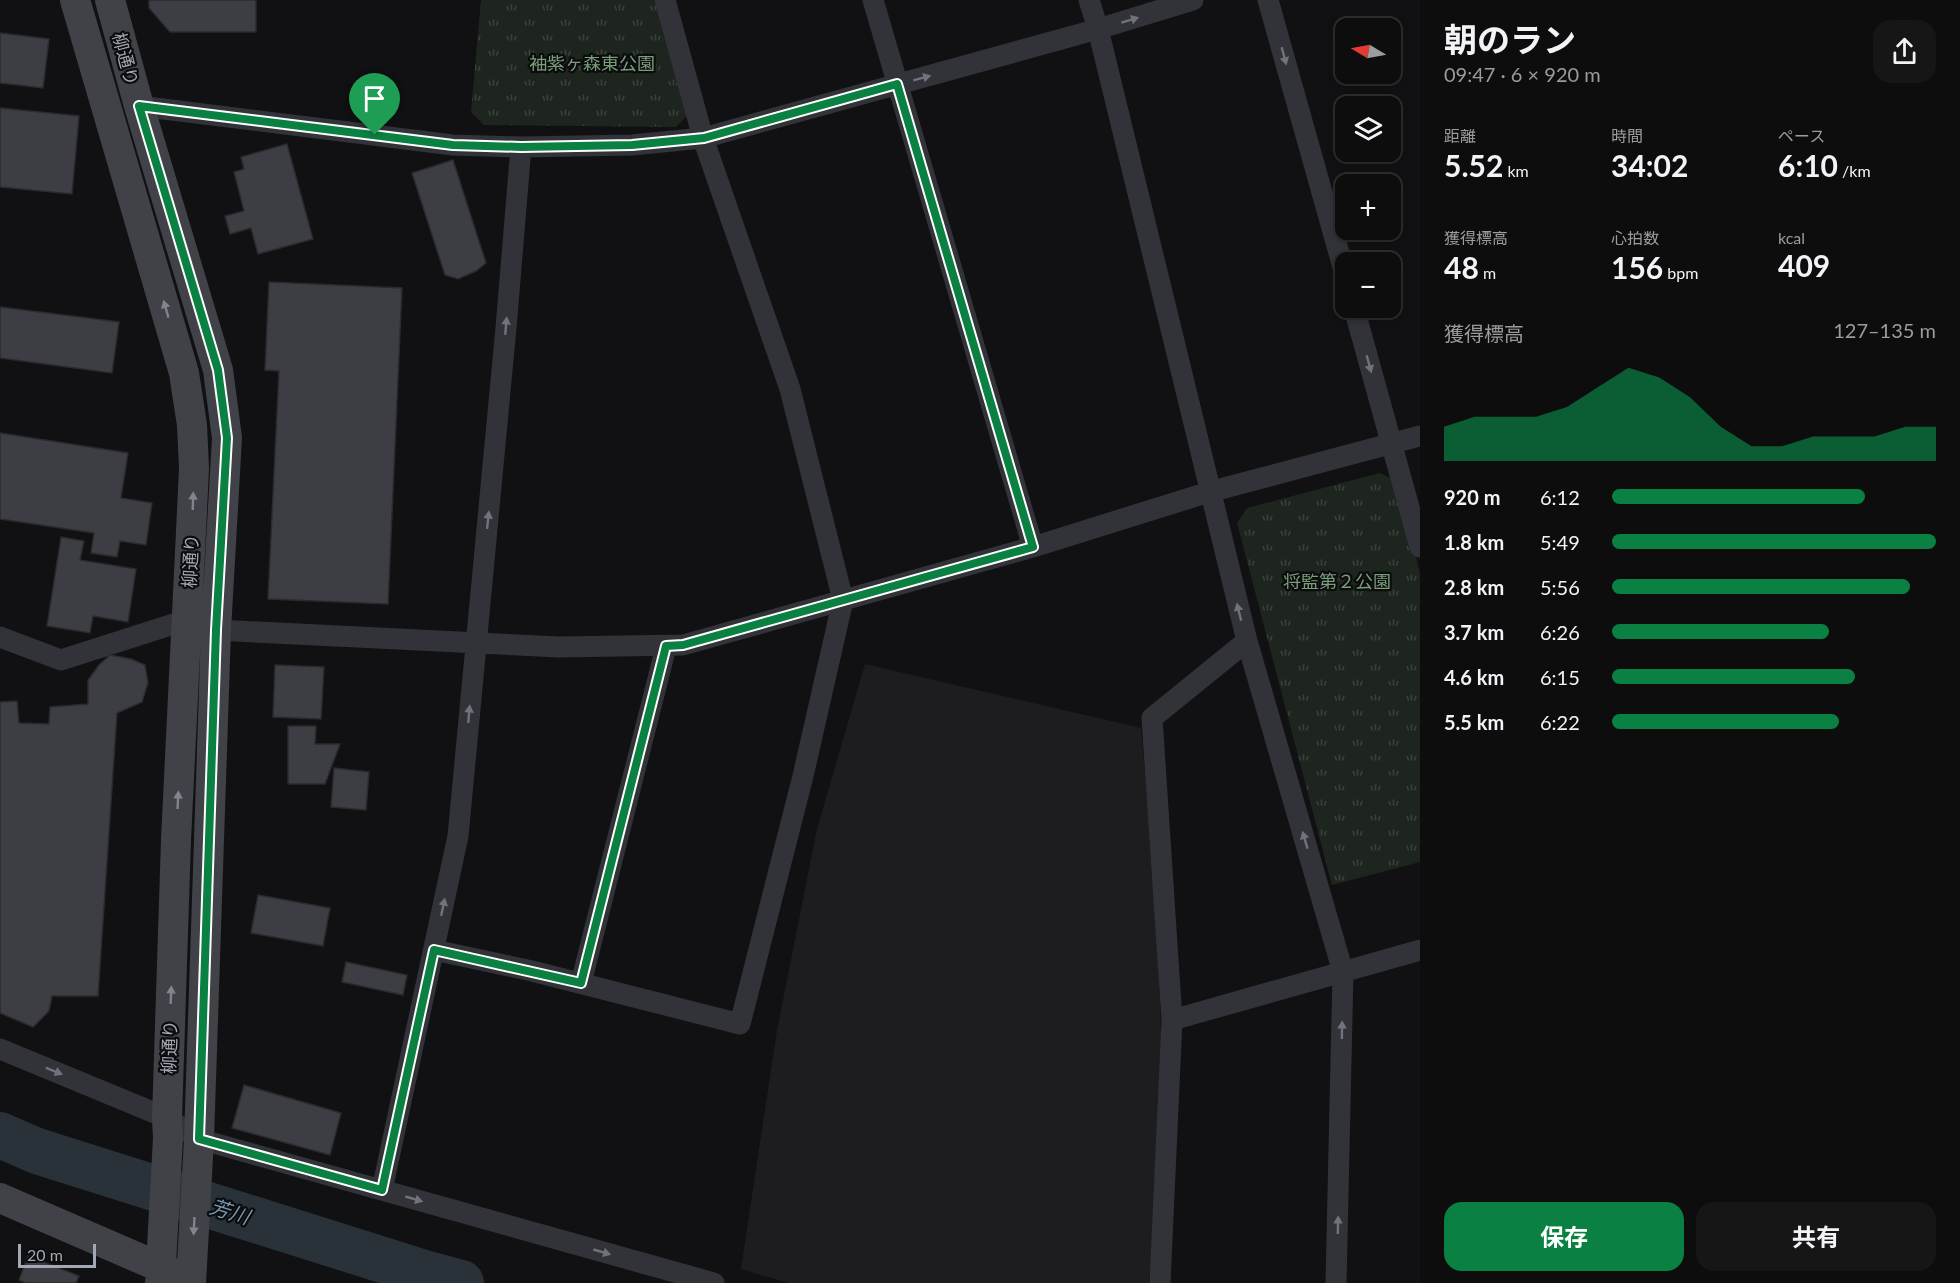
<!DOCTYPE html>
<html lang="ja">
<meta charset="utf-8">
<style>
body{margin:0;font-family:Lato,"Noto Sans JP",sans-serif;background:#161617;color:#f1f3f6;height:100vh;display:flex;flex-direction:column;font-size:22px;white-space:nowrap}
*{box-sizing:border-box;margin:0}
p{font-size:20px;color:#9a9c9e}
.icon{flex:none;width:33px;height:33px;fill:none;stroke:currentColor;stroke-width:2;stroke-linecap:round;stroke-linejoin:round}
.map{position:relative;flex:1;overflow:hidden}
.side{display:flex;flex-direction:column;background:#0d0d0e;width:540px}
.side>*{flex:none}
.needle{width:39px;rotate:280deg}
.buttons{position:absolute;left:1335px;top:18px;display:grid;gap:12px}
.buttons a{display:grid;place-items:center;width:66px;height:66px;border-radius:12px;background:#0d0d0e;box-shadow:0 3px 9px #0003,0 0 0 2px #2d2d2e;font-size:30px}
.scale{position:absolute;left:18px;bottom:15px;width:78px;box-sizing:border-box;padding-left:6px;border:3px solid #a2a8b4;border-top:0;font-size:16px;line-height:21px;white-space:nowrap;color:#a2a8b4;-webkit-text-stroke:4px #0c0c0e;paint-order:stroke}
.pin{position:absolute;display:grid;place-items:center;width:51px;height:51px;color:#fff;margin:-62px -26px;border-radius:50% 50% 50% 0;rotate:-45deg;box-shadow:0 0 6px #0007}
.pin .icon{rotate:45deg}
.round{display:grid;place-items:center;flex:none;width:63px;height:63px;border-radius:18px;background:#161617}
.headline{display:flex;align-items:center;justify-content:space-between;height:102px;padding:0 24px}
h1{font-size:33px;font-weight:700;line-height:45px}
.figures{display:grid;grid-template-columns:repeat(3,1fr);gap:9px;height:102px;padding:6px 24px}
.figures div{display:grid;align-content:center}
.figures b{font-size:30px;font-weight:700}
.figures small{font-size:16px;font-weight:400}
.figures p{font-size:16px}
.chart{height:168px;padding:12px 24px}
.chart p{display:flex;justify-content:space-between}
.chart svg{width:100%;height:108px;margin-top:6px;fill:#0b8043;opacity:.7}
.cta{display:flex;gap:12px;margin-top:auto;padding:12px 24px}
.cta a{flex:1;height:69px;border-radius:18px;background:#0b8043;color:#fff;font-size:24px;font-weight:700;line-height:69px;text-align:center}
.cta a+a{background:#161617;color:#f1f3f6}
ul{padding:0 24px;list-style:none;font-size:20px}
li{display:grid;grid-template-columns:96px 72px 1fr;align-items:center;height:45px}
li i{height:15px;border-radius:8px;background:#0b8043}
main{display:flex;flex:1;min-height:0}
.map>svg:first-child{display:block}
.built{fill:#1d1d20}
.grass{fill:url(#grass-tufts)}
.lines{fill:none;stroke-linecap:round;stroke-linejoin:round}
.river{stroke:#293238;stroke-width:46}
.building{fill:#3d3e43;stroke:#2b2b2f;stroke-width:1.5}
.street{stroke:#323338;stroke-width:21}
.secondary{stroke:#404248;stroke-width:30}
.oneway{fill:#70737c}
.oneway2{fill:#80848e}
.route-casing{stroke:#fff;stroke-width:12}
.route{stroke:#0b8043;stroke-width:8}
.labels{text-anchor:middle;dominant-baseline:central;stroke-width:4.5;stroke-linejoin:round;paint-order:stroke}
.street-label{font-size:18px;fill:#a2a8b4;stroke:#0c0c0e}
.park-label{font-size:18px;fill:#789f79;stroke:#0c0c0e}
.water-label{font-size:20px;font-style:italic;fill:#7898b0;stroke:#0c0c0e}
</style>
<main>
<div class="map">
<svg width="1420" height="1283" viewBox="0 0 1420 1283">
<defs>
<pattern id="grass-tufts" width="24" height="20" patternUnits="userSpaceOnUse" patternTransform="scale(1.5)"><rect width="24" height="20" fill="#1d251e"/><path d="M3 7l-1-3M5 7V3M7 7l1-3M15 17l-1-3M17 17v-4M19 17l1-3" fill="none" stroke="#3b423c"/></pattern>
</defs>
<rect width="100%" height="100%" fill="#111113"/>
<path class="built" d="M865,664L1141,728L1156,894L1162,1059L1158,1191L1149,1283H789L741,1269L777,1030L817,829Z"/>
<path class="grass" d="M481,0H654L687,116L676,127L484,125L471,112Z
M1380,473L1396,481L1420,573V862L1332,885L1237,523L1247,508Z"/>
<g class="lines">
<path class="river" d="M0,1135L37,1151L424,1273L461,1283"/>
</g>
<path class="building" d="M149,0H256V32H170L149,8Z
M0,33L49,39L43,88L0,83Z
M0,108L79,116L72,194L0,187Z
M287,144L313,239L258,254L251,228L230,234L225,216L244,211L234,172L244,169L241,157Z
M453,160L486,263L476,271L458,279L445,275L412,173Z
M269,282L402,288L388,604L268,599L279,371L265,370Z
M0,307L119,322L112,373L0,358Z
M0,433L128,453L121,498L152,503L146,545L120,541L117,557L91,553L94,533L0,519Z
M61,537L84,541L80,560L136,569L128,622L93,616L90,633L47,626Z
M110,655L131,659L145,665L148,683L142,702L117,713L98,996H52L49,1011L33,1027L0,1013V702L17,701L19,723L49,724L50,707L88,704V680L99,665Z
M275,665L324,667L321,719L273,717Z
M288,726H316L315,744H340L325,784H288Z
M334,768L369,772L366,810L331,807Z
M258,895L330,908L323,946L251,933Z
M346,962L407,975L403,995L342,982Z
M244,1085L341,1113L330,1155L232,1128Z
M28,1256L79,1276L76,1283H26L19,1280Z"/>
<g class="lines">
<path class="street" d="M873,0L1033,547
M1089,0L1098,29L1247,641L1343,972L1336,1283
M1268,0L1346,278
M139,106L453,145L521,147L632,145L703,138L1098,29L1193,0
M1354,308L1420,547
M0,637L61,660L186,620L216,630L559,647L683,645L1033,547L1209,492L1420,436
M434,950L532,971L740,1024L803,776L843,600L790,389L703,138L665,0
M581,983L666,647
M1172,1020L1420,950
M0,1049L167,1118L199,1139L714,1283
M382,1190L458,836L506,328L521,147
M1160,1283L1172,1020L1152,718L1247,641"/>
<path class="secondary" d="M75,0L184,373L192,425L194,468L192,511L176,840L167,1118L168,1138L160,1283
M110,0L139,106L218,370L227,438L216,630L199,1139L191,1283
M0,1198L178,1275"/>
</g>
<defs><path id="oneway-solid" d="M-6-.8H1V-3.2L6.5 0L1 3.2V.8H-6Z" transform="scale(1.5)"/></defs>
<g class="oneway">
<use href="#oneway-solid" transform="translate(1130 20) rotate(-17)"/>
<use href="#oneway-solid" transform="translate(1284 56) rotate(75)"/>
<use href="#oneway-solid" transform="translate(922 78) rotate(-15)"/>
<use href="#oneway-solid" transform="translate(506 326) rotate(-85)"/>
<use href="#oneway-solid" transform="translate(1369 364) rotate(75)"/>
<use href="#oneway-solid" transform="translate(488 520) rotate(-84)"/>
<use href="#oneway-solid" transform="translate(1239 612) rotate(-104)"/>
<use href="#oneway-solid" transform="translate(469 714) rotate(-85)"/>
<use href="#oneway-solid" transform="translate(1305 840) rotate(-106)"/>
<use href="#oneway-solid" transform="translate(443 907) rotate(-78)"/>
<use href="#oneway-solid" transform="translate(1342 1030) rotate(-89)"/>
<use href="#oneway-solid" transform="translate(54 1071) rotate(22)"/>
<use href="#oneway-solid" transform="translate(414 1199) rotate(16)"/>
<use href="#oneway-solid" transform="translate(1338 1225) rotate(-89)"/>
<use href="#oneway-solid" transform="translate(602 1252) rotate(16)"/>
</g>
<g class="oneway2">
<use href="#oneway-solid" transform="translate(166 309) rotate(-106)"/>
<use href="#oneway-solid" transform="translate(193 501) rotate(-88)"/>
<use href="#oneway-solid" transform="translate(178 800) rotate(-87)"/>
<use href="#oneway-solid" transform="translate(171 995) rotate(-88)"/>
<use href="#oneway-solid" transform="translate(194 1226) rotate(93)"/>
</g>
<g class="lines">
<g class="route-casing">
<path id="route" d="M897,84L1033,547L683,645L666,646L581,983L434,950L382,1190L199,1139L216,630L227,438L218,370L139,106L453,145L521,147L632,145L704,138Z"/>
</g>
<use href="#route" class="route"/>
</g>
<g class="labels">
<g class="street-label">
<text transform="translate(126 59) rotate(75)">柳通り</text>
<text transform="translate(190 561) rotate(-87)">柳通り</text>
<text transform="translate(169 1047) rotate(-88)">柳通り</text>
</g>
<g class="park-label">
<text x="592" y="63">袖紫ヶ森東公園</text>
<text x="1337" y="581">将監第２公園</text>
</g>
<g class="water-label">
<text transform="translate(230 1211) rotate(17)">芳川</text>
</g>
</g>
</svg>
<div class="buttons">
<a><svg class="needle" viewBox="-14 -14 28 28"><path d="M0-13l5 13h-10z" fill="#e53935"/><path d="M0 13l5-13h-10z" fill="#9a9c9e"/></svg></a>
<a><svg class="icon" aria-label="layers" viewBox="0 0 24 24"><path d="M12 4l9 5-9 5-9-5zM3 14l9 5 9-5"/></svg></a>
<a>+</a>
<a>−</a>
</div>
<div class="scale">20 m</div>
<div class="pin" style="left:375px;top:135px;background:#1e9e55"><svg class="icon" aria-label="arrive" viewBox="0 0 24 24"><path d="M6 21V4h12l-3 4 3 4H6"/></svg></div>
</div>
<section class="side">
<div class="headline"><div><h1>朝のラン</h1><p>09:47 · 6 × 920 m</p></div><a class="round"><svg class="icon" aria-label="share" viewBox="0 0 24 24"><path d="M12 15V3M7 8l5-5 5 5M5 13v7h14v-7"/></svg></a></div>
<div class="figures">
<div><p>距離</p><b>5.52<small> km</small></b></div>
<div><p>時間</p><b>34:02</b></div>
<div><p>ペース</p><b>6:10<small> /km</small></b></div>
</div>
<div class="figures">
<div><p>獲得標高</p><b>48<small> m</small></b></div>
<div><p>心拍数</p><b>156<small> bpm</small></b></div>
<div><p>kcal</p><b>409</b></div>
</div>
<div class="chart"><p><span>獲得標高</span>127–135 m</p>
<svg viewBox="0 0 160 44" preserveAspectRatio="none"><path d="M0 44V30L10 26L20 26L30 26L40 22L50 14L60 6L70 10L80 18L90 30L100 38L110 38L120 34L130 34L140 34L150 30L160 30V44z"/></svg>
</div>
<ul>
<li><b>920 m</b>6:12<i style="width:78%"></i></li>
<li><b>1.8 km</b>5:49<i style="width:100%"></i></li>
<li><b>2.8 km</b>5:56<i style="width:92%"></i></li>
<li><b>3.7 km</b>6:26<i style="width:67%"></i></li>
<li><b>4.6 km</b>6:15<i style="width:75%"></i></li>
<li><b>5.5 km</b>6:22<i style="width:70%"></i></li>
</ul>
<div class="cta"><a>保存</a><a>共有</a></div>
</section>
</main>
